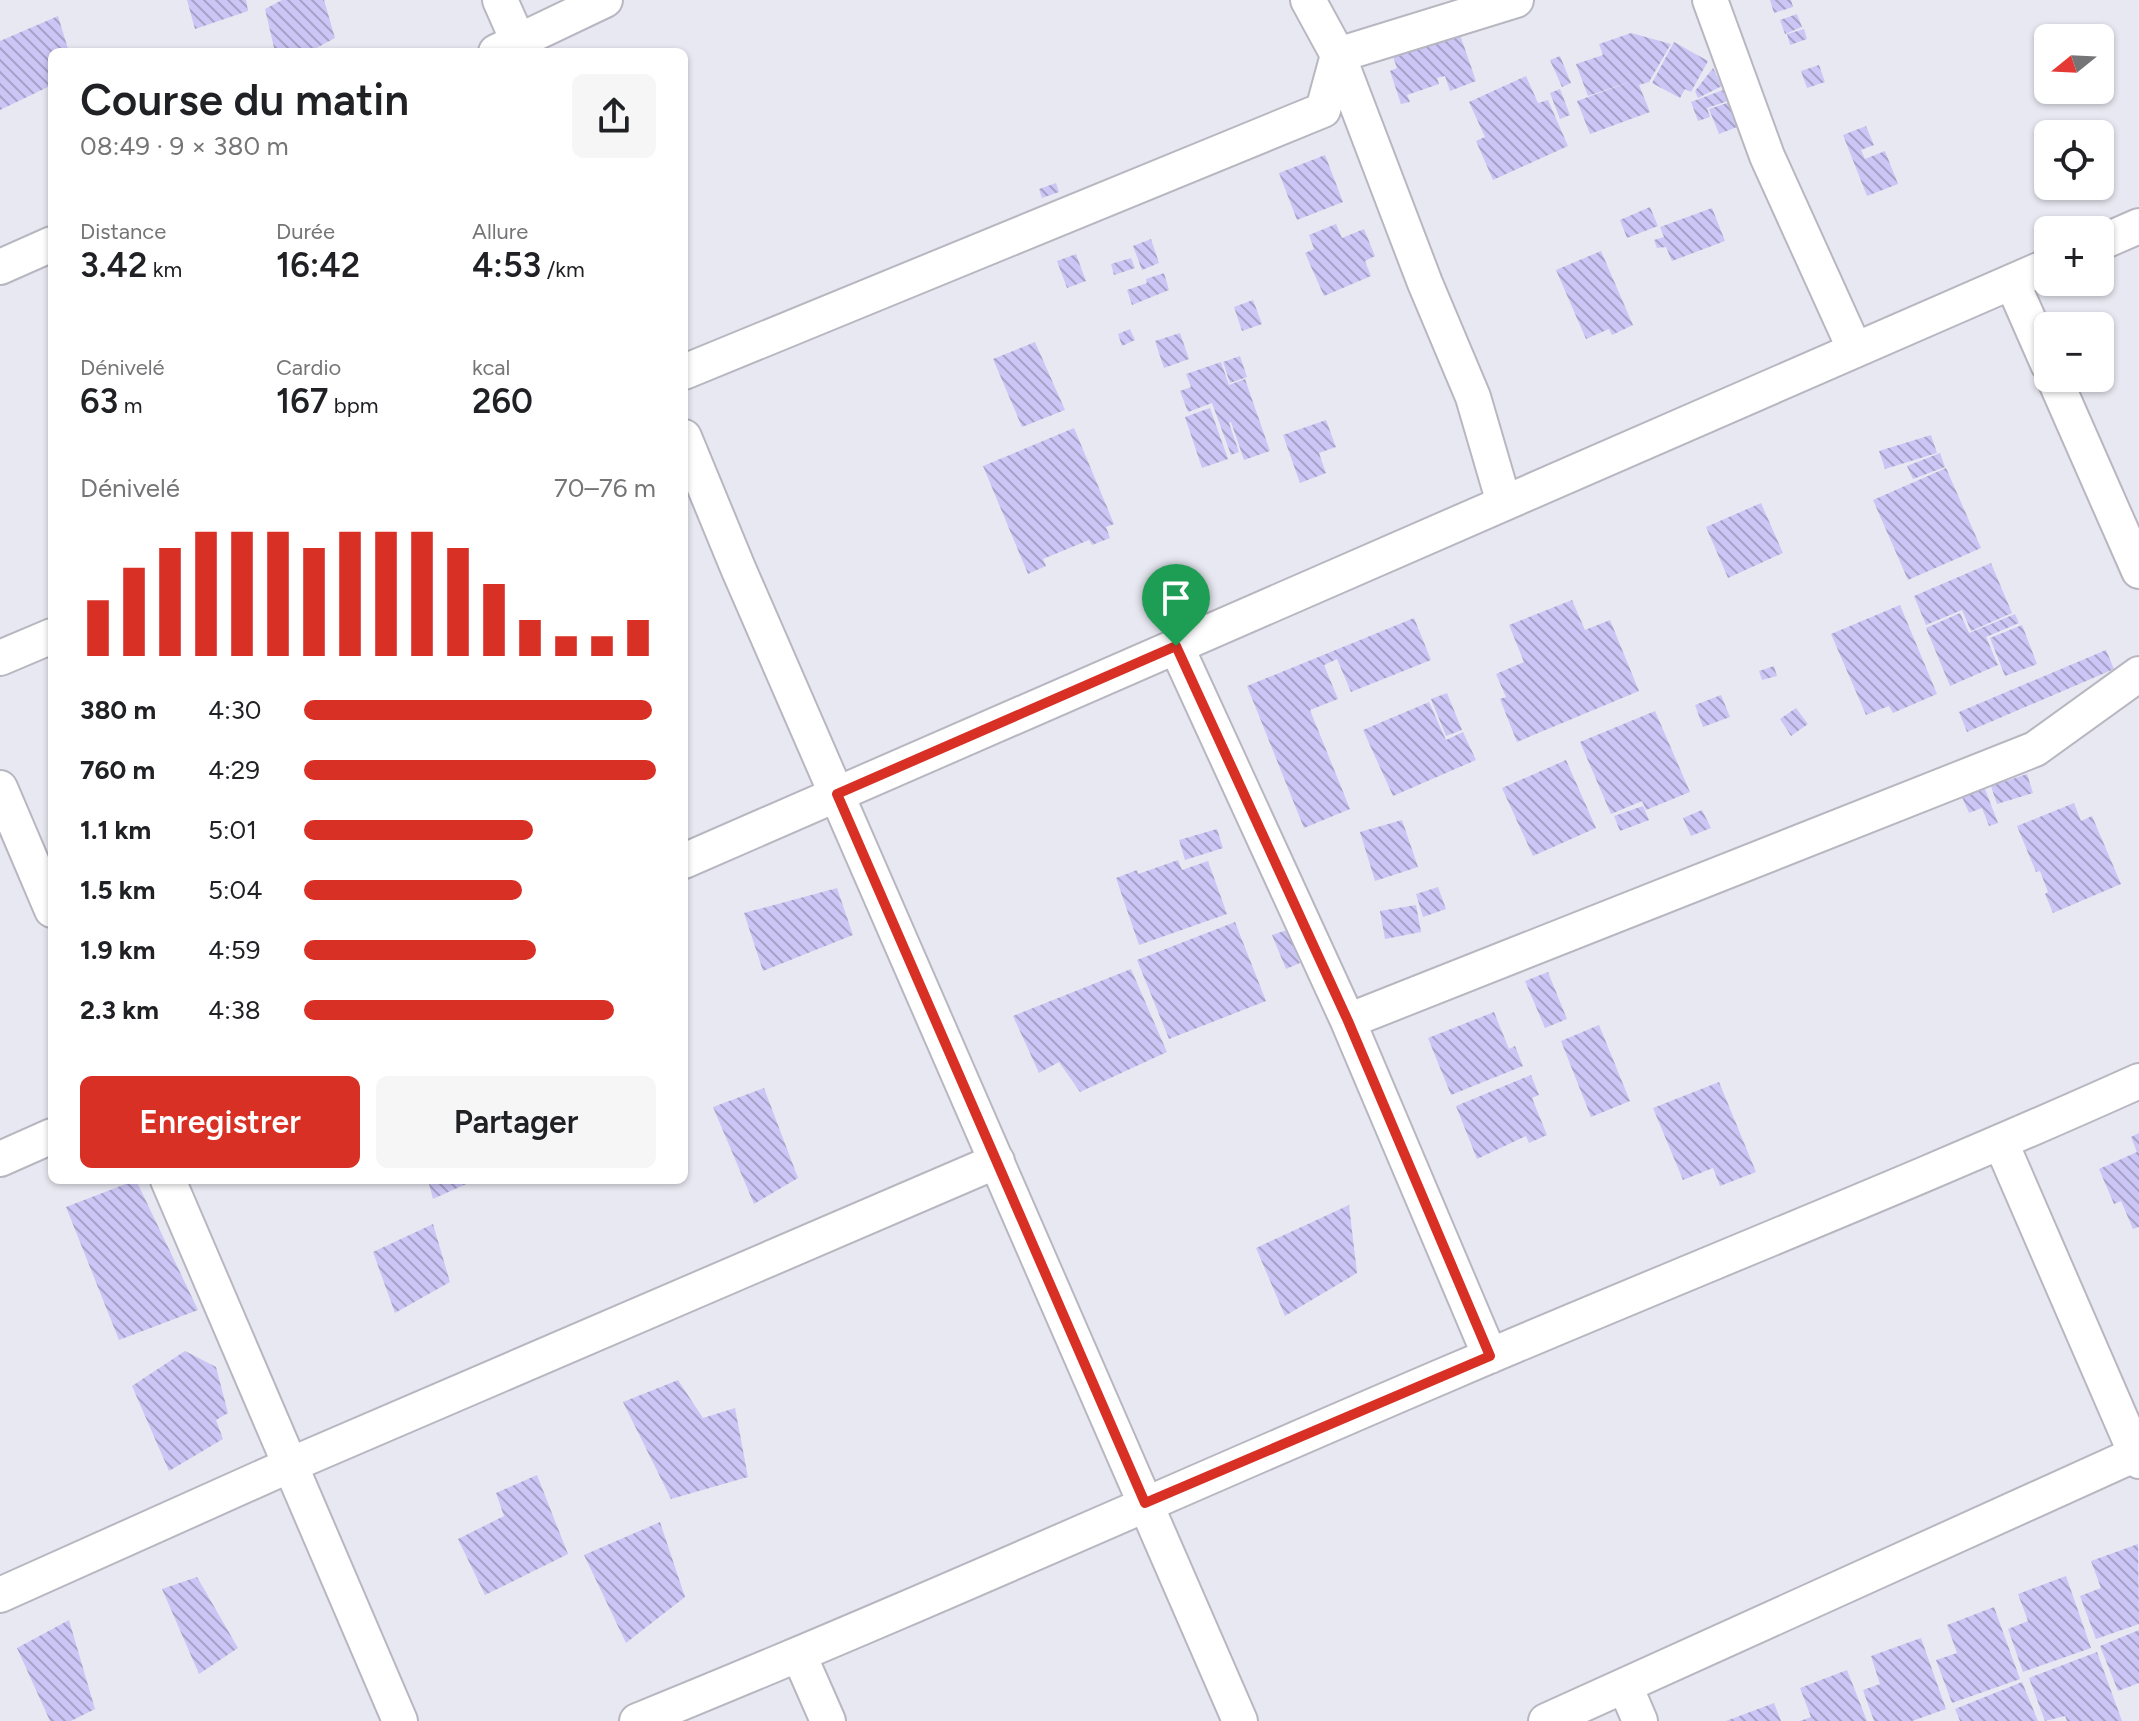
<!DOCTYPE html>
<html lang="fr">
<meta charset="utf-8">
<style>
body{margin:0;font-family:Figtree,sans-serif;background:#f6f6f6;color:#202124;height:100vh;display:flex;flex-direction:column;font-size:30px;white-space:nowrap}
*{box-sizing:border-box;margin:0}
p{font-size:26px;color:#757577}
.icon{flex:none;width:44px;height:44px;fill:none;stroke:currentColor;stroke-width:2;stroke-linecap:round;stroke-linejoin:round}
.map{position:relative;flex:1;overflow:hidden}
.sheet{position:absolute;left:48px;top:48px;width:640px;height:1136px;display:flex;flex-direction:column;background:#fff;border-radius:12px;box-shadow:0 2px 6px #0004}
.sheet>*{flex:none}
.needle{width:52px;rotate:252deg}
.controls{position:absolute;left:2034px;top:24px;display:grid;gap:16px}
.controls a{display:grid;place-items:center;width:80px;height:80px;border-radius:12px;background:#fff;box-shadow:0 2px 6px #0004;font-size:40px}
.pin{position:absolute;display:grid;place-items:center;width:68px;height:68px;color:#fff;margin:-82px -34px;border-radius:50% 50% 50% 0;rotate:-45deg;box-shadow:0 0 8px #0007}
.pin .icon{rotate:45deg}
.round{display:grid;place-items:center;flex:none;width:84px;height:84px;border-radius:12px;background:#f6f6f6}
.head{display:flex;align-items:center;justify-content:space-between;height:136px;padding:0 32px}
h1{font-size:44px;font-weight:600;line-height:60px}
.stats{display:grid;grid-template-columns:repeat(3,1fr);gap:12px;height:136px;padding:8px 32px}
.stats div{display:grid;align-content:center}
.stats b{font-size:34px;font-weight:600}
.stats small{font-size:22px;font-weight:400}
.stats p{font-size:22px}
.chart{height:224px;padding:16px 32px}
.chart p{display:flex;justify-content:space-between}
.chart svg{width:100%;height:144px;margin-top:8px;stroke:#d93025;stroke-width:6}
.button{display:flex;gap:16px;margin-top:auto;padding:16px 32px}
.button a{flex:1;height:92px;border-radius:12px;background:#d93025;color:#fff;font-size:32px;font-weight:600;line-height:92px;text-align:center}
.button a+a{background:#f6f6f6;color:#202124}
ul{padding:0 32px;list-style:none;font-size:26px}
li{display:grid;grid-template-columns:128px 96px 1fr;align-items:center;height:60px}
li i{height:20px;border-radius:10px;background:#d93025}
.map>svg:first-child{display:block}
.building{fill:url(#building-back-hatch)}
.lines{fill:none;stroke-linecap:round;stroke-linejoin:round}
.minor-casing{stroke:#b8b7c1;stroke-width:38}
.minor{stroke:#fff;stroke-width:34}
.route-casing{stroke:#fff;stroke-width:16}
.route{stroke:#d93025;stroke-width:10}
</style>
<div class="map">
<svg width="2139" height="1721" viewBox="0 0 2139 1721">
<defs>
<pattern id="building-back-hatch" width="6" height="6" patternUnits="userSpaceOnUse" patternTransform="scale(2)"><rect width="6" height="6" fill="#cbc6f5"/><path d="M-1 5l2 2M0 0l6 6M5-1l2 2" fill="none" stroke="#a5a1c7"/></pattern>
</defs>
<rect width="100%" height="100%" fill="#e8e8f2"/>
<path class="building" d="M187,0H246L248,11L195,29Z
M282,0H324L335,38L309,52H275L265,9Z
M1770,0H1791L1793,7L1774,13Z
M1797,14L1802,27L1785,34L1780,20Z
M58,16L69,52H52V85L0,110V41Z
M1456,23L1476,81L1450,91L1445,76L1437,78L1439,84L1407,95L1410,102L1401,104L1390,71L1397,68L1389,46Z
M1804,29L1807,39L1790,45L1787,34Z
M1631,33L1671,44L1649,82L1639,85L1650,112L1590,134L1577,101L1638,79L1588,96L1576,64L1603,55L1599,44Z
M1674,42L1708,61L1691,92L1685,89L1680,98L1652,83Z
M1560,56L1571,83L1562,87L1550,60Z
M1819,65L1825,82L1807,88L1801,71Z
M1713,68L1722,86L1698,98L1695,91Z
M1526,76L1538,103L1548,100L1568,146L1493,180L1476,141L1485,137L1469,102Z
M1560,89L1570,115L1560,119L1550,93Z
M1723,90L1728,101L1707,108L1710,117L1698,121L1691,102Z
M1733,101L1742,125L1719,134L1709,109Z
M1866,126L1874,145L1861,150L1865,159L1885,151L1898,184L1867,196L1843,135Z
M1325,155L1343,202L1297,220L1279,173Z
M1056,183L1059,192L1042,198L1039,189Z
M1650,207L1658,226L1627,238L1620,220Z
M1712,208L1725,241L1672,261L1666,247L1657,248L1654,240L1664,237L1660,227Z
M1336,224L1342,238L1364,229L1375,256L1365,261L1371,276L1324,296L1305,253L1314,249L1309,235Z
M1151,239L1159,263L1142,270L1133,246Z
M1601,251L1633,325L1612,335L1609,329L1586,339L1556,270Z
M1076,254L1086,281L1067,288L1057,261Z
M1131,258L1135,268L1114,275L1111,264Z
M1164,273L1169,290L1132,305L1127,290L1147,283L1146,279Z
M1253,300L1262,324L1242,331L1234,307Z
M1130,329L1135,340L1122,346L1118,334Z
M1180,333L1189,359L1164,368L1155,341Z
M1035,342L1065,410L1022,427L993,359Z
M1240,356L1247,377L1230,383L1223,362Z
M1221,362L1229,385L1245,379L1270,451L1244,460L1231,422L1229,423L1239,452L1231,455L1212,403L1188,412L1180,391L1191,387L1186,374Z
M1210,408L1228,459L1202,468L1185,417Z
M1326,420L1336,447L1319,453L1326,473L1300,483L1283,435Z
M1074,428L1114,524L1106,527L1110,538L1092,545L1089,540L1043,559L1046,566L1028,574L983,466Z
M1931,435L1937,453L1885,469L1879,451Z
M1940,453L1945,467L1913,479L1907,466Z
M1946,468L1981,548L1908,580L1873,500Z
M1761,503L1783,553L1728,578L1706,527Z
M1991,563L2012,613L1971,631L1962,610L1926,625L1914,596Z
M1572,600L1585,630L1610,620L1639,691L1517,742L1500,699L1506,697L1496,674L1524,662L1509,625Z
M1900,605L1937,694L1893,713L1889,706L1866,715L1831,634Z
M1960,613L1969,633L2015,614L2019,623L1986,637L1998,665L1950,686L1926,628Z
M1414,618L1431,660L1351,692L1337,659L1324,665L1338,699L1310,710L1350,809L1304,828L1247,686Z
M2022,625L2037,664L2005,676L1990,638Z
M2106,650L2114,669L1967,732L1959,712Z
M1774,666L1777,676L1762,680L1759,671Z
M1447,693L1462,730L1446,736L1431,699Z
M1721,695L1730,717L1703,727L1695,705Z
M1429,702L1446,740L1463,732L1476,760L1393,796L1363,730Z
M1796,708L1808,724L1791,736L1780,719Z
M1655,711L1690,792L1646,810L1642,801L1611,814L1580,742Z
M1566,760L1596,828L1533,856L1502,788Z
M2027,774L2033,793L1997,804L1991,786Z
M1985,789L1998,823L1989,826L1982,808L1969,813L1962,797Z
M2074,803L2081,821L2092,816L2121,884L2053,913L2045,894L2048,892L2040,871L2036,872L2017,826Z
M1643,806L1649,820L1620,831L1614,816Z
M1702,810L1711,828L1691,836L1683,818Z
M1402,820L1418,867L1375,881L1360,832Z
M1217,829L1223,848L1185,860L1179,840Z
M1178,860L1182,870L1208,861L1227,914L1139,945L1116,878L1137,870L1138,874Z
M1438,887L1446,909L1423,917L1416,894Z
M837,888L853,935L763,971L744,913Z
M1416,905L1421,932L1385,939L1380,911Z
M1235,922L1266,1001L1169,1039L1137,960Z
M1287,930L1300,963L1286,969L1272,935Z
M1131,969L1167,1052L1080,1092L1059,1062L1039,1073L1013,1016Z
M1548,972L1567,1019L1545,1028L1525,981Z
M1494,1012L1509,1049L1515,1046L1523,1066L1451,1095L1428,1038Z
M1599,1025L1630,1101L1591,1117L1561,1041Z
M1531,1075L1539,1095L1532,1098L1547,1135L1529,1143L1526,1136L1477,1159L1456,1106Z
M1719,1082L1756,1172L1720,1186L1713,1168L1683,1180L1653,1108Z
M764,1088L798,1178L754,1204L713,1107Z
M2139,1133V1227L2133,1229L2121,1201L2114,1204L2099,1169L2137,1152L2131,1137Z
M136,1180L198,1310L119,1340L66,1207Z
M428,1180H475L433,1199Z
M1349,1205L1357,1273L1285,1316L1256,1248Z
M433,1224L450,1282L395,1313L373,1252Z
M185,1351L216,1367L228,1413L216,1420L223,1439L169,1471L132,1386Z
M678,1380L703,1418L735,1408L748,1477L671,1499L623,1402Z
M537,1475L568,1554L485,1595L458,1539L504,1516L496,1493Z
M660,1522L685,1597L626,1643L584,1555Z
M2138,1544L2139,1624L2096,1639L2080,1596L2101,1588L2091,1561Z
M2066,1576L2091,1648L2023,1672L2008,1629L2028,1621L2018,1594Z
M197,1577L238,1648L199,1674L162,1589Z
M1994,1607L2020,1679L1952,1703L1936,1660L1957,1653L1947,1625Z
M69,1620L95,1709L71,1721H50L17,1648Z
M2139,1630V1683L2118,1691L2100,1646Z
M1921,1638L1946,1709L1912,1721H1874L1863,1690L1880,1684L1871,1656Z
M2097,1652L2122,1721H2067L2065,1716L2045,1721L2029,1678Z
M1847,1670L1867,1721H1800L1811,1717L1800,1688Z
M2022,1682L2038,1721H1960L1955,1709Z
M1774,1703L1781,1721H1726Z"/>
<g class="lines">
<g class="minor-casing">
<path id="minor" d="M500,0L523,52
M1308,0L1338,55L1425,283L1473,397L1504,503
M1710,0L1767,156L1855,350
M496,52L605,0
M2100,243L2139,226
M0,267L52,244
M2012,282L2048,364
M684,372L1323,110L1338,55L1516,0
M2054,378L2139,571
M684,437L738,568L1240,1721
M1176,646L1348,1021L1490,1356
M0,658L52,636
M0,788L52,910
M684,861L2048,266
M1348,1021L2035,749L2139,674
M2001,1143L2139,1461
M0,1159L52,1136
M168,1180L400,1721
M0,1595L290,1465L997,1161
M799,1655L828,1721
M1625,1686L1640,1721
M637,1721C911,1610 1180,1488 1452,1372C1681,1274 1912,1183 2139,1081
M1546,1721L2136,1454"/>
</g>
<use href="#minor" class="minor"/>
</g>
<g class="lines">
<g class="route-casing">
<path id="route" d="M1176,646L1348,1021L1490,1356L1145,1503L837,794Z"/>
</g>
<use href="#route" class="route"/>
</g>
</svg>
<div class="controls">
<a><svg class="needle" viewBox="-14 -14 28 28"><path d="M0-13l5 13h-10z" fill="#e53935"/><path d="M0 13l5-13h-10z" fill="#757577"/></svg></a>
<a><svg class="icon" aria-label="locate" viewBox="0 0 24 24"><circle cx="12" cy="12" r="6"/><path d="M12 2v4M12 18v4M2 12h4M18 12h4"/></svg></a>
<a>+</a>
<a>−</a>
</div>
<div class="pin" style="left:1176px;top:646px;background:#1e9e55"><svg class="icon" aria-label="arrive" viewBox="0 0 24 24"><path d="M6 21V4h12l-3 4 3 4H6"/></svg></div>
<section class="sheet">
<div class="head"><div><h1>Course du matin</h1><p>08:49 · 9 × 380 m</p></div><a class="round"><svg class="icon" aria-label="share" viewBox="0 0 24 24"><path d="M12 15V3M7 8l5-5 5 5M5 13v7h14v-7"/></svg></a></div>
<div class="stats">
<div><p>Distance</p><b>3.42<small> km</small></b></div>
<div><p>Durée</p><b>16:42</b></div>
<div><p>Allure</p><b>4:53<small> /km</small></b></div>
</div>
<div class="stats">
<div><p>Dénivelé</p><b>63<small> m</small></b></div>
<div><p>Cardio</p><b>167<small> bpm</small></b></div>
<div><p>kcal</p><b>260</b></div>
</div>
<div class="chart"><p><span>Dénivelé</span>70–76 m</p>
<svg viewBox="0 0 160 44" preserveAspectRatio="none"><path d="M5 44V27M15 44V17M25 44V11M35 44V6M45 44V6M55 44V6M65 44V11M75 44V6M85 44V6M95 44V6M105 44V11M115 44V22M125 44V33M135 44V38M145 44V38M155 44V33"/></svg>
</div>
<ul>
<li><b>380 m</b>4:30<i style="width:99%"></i></li>
<li><b>760 m</b>4:29<i style="width:100%"></i></li>
<li><b>1.1 km</b>5:01<i style="width:65%"></i></li>
<li><b>1.5 km</b>5:04<i style="width:62%"></i></li>
<li><b>1.9 km</b>4:59<i style="width:66%"></i></li>
<li><b>2.3 km</b>4:38<i style="width:88%"></i></li>
</ul>
<div class="button"><a>Enregistrer</a><a>Partager</a></div>
</section>
</div>
